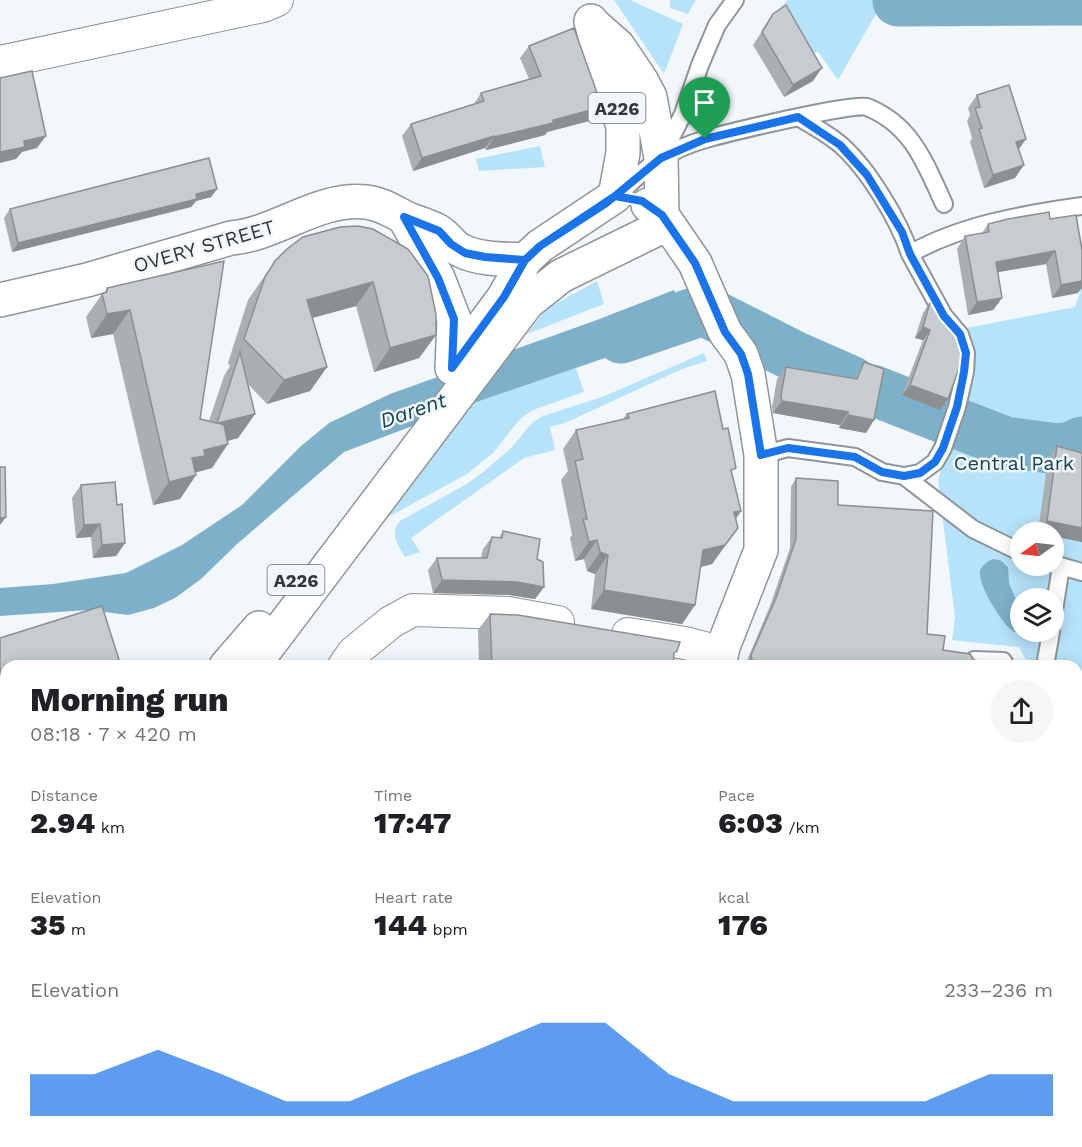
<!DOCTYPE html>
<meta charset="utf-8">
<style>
body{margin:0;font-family:"Work Sans",sans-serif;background:#f6f6f6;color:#202124;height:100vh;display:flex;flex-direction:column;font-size:22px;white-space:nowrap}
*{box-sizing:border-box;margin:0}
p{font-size:20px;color:#757577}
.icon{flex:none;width:33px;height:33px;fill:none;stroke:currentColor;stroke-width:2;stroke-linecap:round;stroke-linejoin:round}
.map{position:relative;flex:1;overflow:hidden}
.drawer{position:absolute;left:0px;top:660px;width:1083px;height:488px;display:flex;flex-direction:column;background:#fff;border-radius:18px 18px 0 0;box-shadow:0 3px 15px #0003}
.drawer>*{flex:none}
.needle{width:39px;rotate:256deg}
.tools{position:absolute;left:1010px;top:522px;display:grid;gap:12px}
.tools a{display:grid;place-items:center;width:54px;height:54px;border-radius:50%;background:#fff;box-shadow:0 3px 15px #0003;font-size:30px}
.pin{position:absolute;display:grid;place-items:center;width:51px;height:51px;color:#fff;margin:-62px -26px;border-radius:50% 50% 50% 0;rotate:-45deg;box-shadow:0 0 6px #0007}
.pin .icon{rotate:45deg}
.round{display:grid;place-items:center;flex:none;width:63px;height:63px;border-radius:32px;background:#f6f6f6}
.headline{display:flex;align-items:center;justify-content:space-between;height:102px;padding:0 30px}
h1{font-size:33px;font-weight:800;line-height:45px}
.stats{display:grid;grid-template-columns:repeat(3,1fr);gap:9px;height:102px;padding:6px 30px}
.stats div{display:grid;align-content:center}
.stats b{font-size:30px;font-weight:800}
.stats small{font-size:16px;font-weight:400}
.stats p{font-size:16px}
.chart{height:168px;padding:12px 30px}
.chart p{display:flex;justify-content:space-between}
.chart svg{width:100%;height:108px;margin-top:6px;fill:#1a73e8;opacity:.7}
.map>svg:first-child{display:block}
.green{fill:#b6e3fa;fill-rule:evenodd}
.water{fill:#7fb0c9}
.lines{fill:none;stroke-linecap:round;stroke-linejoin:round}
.river{stroke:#7fb0c9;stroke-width:51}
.lane-casing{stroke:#8f9598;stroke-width:20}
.street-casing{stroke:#8f9598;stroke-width:34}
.secondary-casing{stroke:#8f9598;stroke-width:36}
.primary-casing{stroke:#8f9598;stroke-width:36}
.lane{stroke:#fff;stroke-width:16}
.street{stroke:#fff;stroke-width:32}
.secondary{stroke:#fff;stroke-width:33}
.primary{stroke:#fff;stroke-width:33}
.wall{fill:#aaafb2}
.shaded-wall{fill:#8b8f91}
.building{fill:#c6cccf;stroke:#8b8f91;stroke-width:1.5}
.route-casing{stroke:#fff;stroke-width:12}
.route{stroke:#1a73e8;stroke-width:8}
.labels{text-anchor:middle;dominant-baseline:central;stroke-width:5;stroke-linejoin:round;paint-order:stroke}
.shield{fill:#f1f7fb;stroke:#6d7072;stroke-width:1.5}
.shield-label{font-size:18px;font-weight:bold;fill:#343637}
.street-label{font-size:20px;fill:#343637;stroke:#f1f7fb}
.park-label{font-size:20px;fill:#194255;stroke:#f1f7fb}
.water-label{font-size:21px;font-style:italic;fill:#194355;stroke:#f1f7fb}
</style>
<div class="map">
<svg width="1082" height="1147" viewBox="0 0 1082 1147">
<rect width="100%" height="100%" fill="#f1f7fb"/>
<path class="green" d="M614,0H630L683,24L664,74Z
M670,0H696L688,14L670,8Z
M788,0H884L838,80L818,52L805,56L779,9Z
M540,146L545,167L479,171L476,159Z
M597,281L604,304L527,334L546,309Z
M1082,287V714L1077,713V666H1029L1019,647L952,640L955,617L938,480L967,382L962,329L1075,307ZM1020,532H1053V566H1020ZM1020,598H1053V632H1020Z
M704,353L707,361L682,369L565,423L550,427L555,450L524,458L411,538L420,552L405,557C398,545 389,533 400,521L465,485L482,473L510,449L533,422L543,416L602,397Z
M576,368L584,392L533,410L520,419L493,453L467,474L390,516L384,512L465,406Z
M1077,867H1082V1012H1077Z"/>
<path class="water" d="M674,290L691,325L634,348L465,406L344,452L237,544L201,579L175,598L154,608L128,615L88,610L0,616V588L53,584L126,573L182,545L242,505L300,447L329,423L390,394L597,320Z
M993,559L1000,560L1008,567L1009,583L1020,609V630L1014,632C1003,626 977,584 980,571C982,565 988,561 993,559Z"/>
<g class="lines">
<path class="river" d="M898,1L1082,0
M621,338L703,310L794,356L851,381
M872,390L1005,442L1057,449L1071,447L1082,442"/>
<g class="lane-casing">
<path id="lane" d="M798,117C813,126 828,134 841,145C868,169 899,220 910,254
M664,152L683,114L700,65L717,25L735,0
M618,194C632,182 645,168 660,159C673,151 692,143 706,139C727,133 855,102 867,107C912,125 925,163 944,204
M761,455L788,448L855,457L882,472L904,476L920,473L935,462L943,448L957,407L965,372L966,353L960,335L944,316L910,254C960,225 1025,214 1082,206
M904,476L973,529L1020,552
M1053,564L1082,572
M1053,617L1061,566
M974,660L1003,661L1006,666
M1045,666L1051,632"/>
</g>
<g class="street-casing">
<path id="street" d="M0,62L263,6L277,0
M628,634L685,643L704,648
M344,666L353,653L391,622L413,610L508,613L558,622
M681,1142V1147
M927,1142V1147"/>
</g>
<g class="secondary-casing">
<path id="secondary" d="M404,217L438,278L454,319L452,368
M0,300L87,280L231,238C278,234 317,197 366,202C383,204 393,212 408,219C418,223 429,226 438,231C447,236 452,247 462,251C481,260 505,259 525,260"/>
</g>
<g class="primary-casing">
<path id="primary" d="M591,21L605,75L623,126V153L615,196
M648,205L662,215L695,263L725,332L741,354L748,374L761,455V550L723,647L719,666
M482,327L504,297L525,260L540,246L615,196
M226,666L259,628
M253,666L528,302L561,276L655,230L662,215L661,158L650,97L641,80L618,46L591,22
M0,838L6,835
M0,877L6,874
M1004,1147L1005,1142"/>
</g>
<use href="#lane" class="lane"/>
<use href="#street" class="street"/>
<use href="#secondary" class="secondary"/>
<use href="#primary" class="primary"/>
</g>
<path class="wall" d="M773,14L813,81L784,97L753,45Z
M529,46L593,120L547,132L545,135L486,150L485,148L413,171L402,136L411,124L474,104L481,93L529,79L520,58Z
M977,95L1026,139L1019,149L1015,178L984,188L970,142L972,138L967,121L970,115L968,108Z
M217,189L211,197L196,201L191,207L12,252L4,218L10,209Z
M1050,219L1078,293L1052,298L1046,264L997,272L1002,298L993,310L968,315L957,249L965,236L982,233L988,224Z
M340,227L436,335L419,358L374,372L356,306L312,318L327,367L310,391L267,404L247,383L255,414L238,438L228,441L212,468L195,472L196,475L180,499L153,505L113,334L91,338L86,317L102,294L104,293L107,288L224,261L200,419L209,421L224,376L230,366L228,363L248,300L275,261Z
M930,302L940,410L902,395L923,340L915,338L923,313Z
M864,362L874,420L866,433L839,428L840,425L773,413L772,407L777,379L786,367L854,379Z
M627,414L732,474L741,511L736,519L724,547L712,564L700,567L695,605L682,624L591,609L595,574L587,571L584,559L575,561L570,538L572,535L561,480L568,471L563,449L576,430L623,419Z
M1057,446L1082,453V542L1053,536V532H1038L1048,459Z
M796,478L838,505L927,634L943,650L974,660L982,665L992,666H746V663L770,606L790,548L791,487Z
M81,485L117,505L125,543L116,556L93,558L91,537L76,538L72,498Z
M503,531L537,559L544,587L535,599L509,595L433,593L428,570L437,558H481L483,549L492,537L499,538Z
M490,614L674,655L673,666H478L479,665L478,630Z
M6,889V944L0,932V892Z
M1082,1043V1146L1059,1145V1142H1077V1050Z
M106,1142H656V1147H109Z
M713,1142H923L926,1147H712Z"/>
<path class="shaded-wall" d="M822,68L813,81L784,97L793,85Z
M602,107L593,120L547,132L545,135L486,150L494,137Z
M46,136L37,148L22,152L16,159L0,163V152L24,141Z
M494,136L485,148L413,171L422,158Z
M1026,139L1017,151L1016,142Z
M1024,165L1015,178L984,188L993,175Z
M217,189L211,197L196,201L191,207L12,252L18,243L196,194Z
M1055,251L1046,264L987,274L996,262Z
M1082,281V288L1078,293L1052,298L1061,285Z
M373,282L356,306L290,324L307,300Z
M1002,298L993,310L968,315L977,302Z
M130,310L113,334L91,338L107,314Z
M923,327L930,330L923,340L915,338Z
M436,335L419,358L374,372L390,348Z
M327,367L310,391L267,404L284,380Z
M910,385L948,399L940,410L902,395Z
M782,401L848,412L840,425L773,413Z
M255,414L238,438L202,447L218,423Z
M848,415L874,420L866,433L839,428Z
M228,444L212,468L194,473L196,475L180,499L153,505L169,482L192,458L204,450Z
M741,511L727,530L734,512Z
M6,517L0,525V518Z
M1047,521L1082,528V542L1053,536V532H1038Z
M100,524L91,537L76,538L84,525Z
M738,528L712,564L689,570L703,550Z
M597,540L584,559L575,561L589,542Z
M125,543L116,556L93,558L102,545Z
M600,552L608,555L595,574L587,571Z
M442,580L517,582L544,587L535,599L509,595L433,593Z
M604,590L695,605L682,624L591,609Z
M6,749V759L0,761V751Z
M1077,843L1082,844V867H1077Z
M1081,1114H1082V1146L1059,1145L1062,1142H1077V1120Z"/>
<path class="building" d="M786,5L822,68L793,85L762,32L773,14Z
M574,28L602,107L553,120V123L494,137V136L422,158L411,124L484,101L481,93L541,76L529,46Z
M32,71L46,136L24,141L25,147L0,152V78Z
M1009,85L1026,139L1016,142L1024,165L993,175L979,129L982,128L975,108L980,107L977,95Z
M209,158L217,189L196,194L197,199L18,243L10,209Z
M1049,212L1050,219L1076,215L1082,250V281L1061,285L1055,251L996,262L1002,298L977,302L965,236L989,232L988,224L1008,219Z
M358,226L373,229L408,249L428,276L436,314V335L390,348L373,282L307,300L327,367L284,380L244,339L265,277L275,261L287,249L303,237L340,227Z
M224,261L200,419L217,423L240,352L255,414L218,423L224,425L228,444L204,450L205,456L192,458L196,475L169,482L130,310L107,314L102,294L107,292V288Z
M930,302L940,306L956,327L963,347L962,360L948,399L910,385L930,330L923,327Z
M864,362L884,369L874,420L848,415V412L782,401L781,395L786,367L857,379Z
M715,391L723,429L728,428L736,468L731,470L741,511L734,512L738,528L725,545L703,550L695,605L604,590L608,555L600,552L597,540L589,542L583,519H587L575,461L583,459L576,430L629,418L627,414Z
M1057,446L1082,453V528L1047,521Z
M0,467H5L6,517L0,518Z
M796,478L838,481V505L933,511L927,634L945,636L943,650L970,654L974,660L982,662V665L992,666H753L751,655L776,598L796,539Z
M115,482L117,505L122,504L125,543L102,545L100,524L84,525L81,485Z
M503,531L540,539L537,559L543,562L544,587L517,582L442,580L437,558H487L492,537L502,538Z
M102,606L121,666H6V749L0,751V638Z
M490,614L518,615L680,642L677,651L674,653L673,666H479V665L492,666Z
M1077,690H1082V844L1077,843Z
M6,889V905L0,893Z
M1082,1058V1114H1081Z
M126,1142H656V1147H129Z
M723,1142H923L927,1145L926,1147H723Z"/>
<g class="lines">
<g class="route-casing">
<path id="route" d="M705,139L661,158L615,196L540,246L525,260L485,257L465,253L451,244L439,231L404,217L438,278L454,319L452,368L504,297L525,260L540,246L605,204L615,196L642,201L662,215L695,263L725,332L741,354L748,374L761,455L788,448L855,457L882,472L904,476L920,473L935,462L943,448L957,407L964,372L966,353L960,334L944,316L910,254L902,232L867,175L840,145L798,117L705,139"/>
</g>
<use href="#route" class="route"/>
</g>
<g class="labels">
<g class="shield">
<rect x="588.5" y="93" width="57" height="30" rx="4.5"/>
<rect x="267.5" y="565" width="57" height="30" rx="4.5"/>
</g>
<g class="shield-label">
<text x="617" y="108">A226</text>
<text x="296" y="580">A226</text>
</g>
<g class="street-label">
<text transform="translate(204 246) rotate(-16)">OVERY STREET</text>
</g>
<g class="park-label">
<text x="1014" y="463">Central Park</text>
</g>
<g class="water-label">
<text transform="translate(413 410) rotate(-19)">Darent</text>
</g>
</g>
</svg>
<div class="tools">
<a><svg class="needle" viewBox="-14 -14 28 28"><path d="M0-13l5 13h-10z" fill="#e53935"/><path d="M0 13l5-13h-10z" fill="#757577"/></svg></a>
<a><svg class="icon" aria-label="layers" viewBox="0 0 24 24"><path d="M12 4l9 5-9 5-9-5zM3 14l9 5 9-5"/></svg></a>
</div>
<div class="pin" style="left:705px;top:139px;background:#1e9e55"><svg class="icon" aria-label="arrive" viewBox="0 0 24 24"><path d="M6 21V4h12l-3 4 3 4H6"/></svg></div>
<section class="drawer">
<div class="headline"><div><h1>Morning run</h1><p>08:18 · 7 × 420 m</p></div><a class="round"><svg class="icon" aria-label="share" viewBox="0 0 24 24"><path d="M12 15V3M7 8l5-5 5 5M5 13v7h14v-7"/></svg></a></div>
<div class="stats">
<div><p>Distance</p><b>2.94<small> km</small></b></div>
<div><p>Time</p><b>17:47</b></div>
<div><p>Pace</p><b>6:03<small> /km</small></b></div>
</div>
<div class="stats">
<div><p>Elevation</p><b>35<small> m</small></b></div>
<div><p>Heart rate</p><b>144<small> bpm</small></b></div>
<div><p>kcal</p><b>176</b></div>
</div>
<div class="chart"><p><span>Elevation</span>233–236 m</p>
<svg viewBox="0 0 160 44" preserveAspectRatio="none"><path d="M0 44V27L10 27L20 17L30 27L40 38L50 38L60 27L70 17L80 6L90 6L100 27L110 38L120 38L130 38L140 38L150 27L160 27V44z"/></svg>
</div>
</section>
</div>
